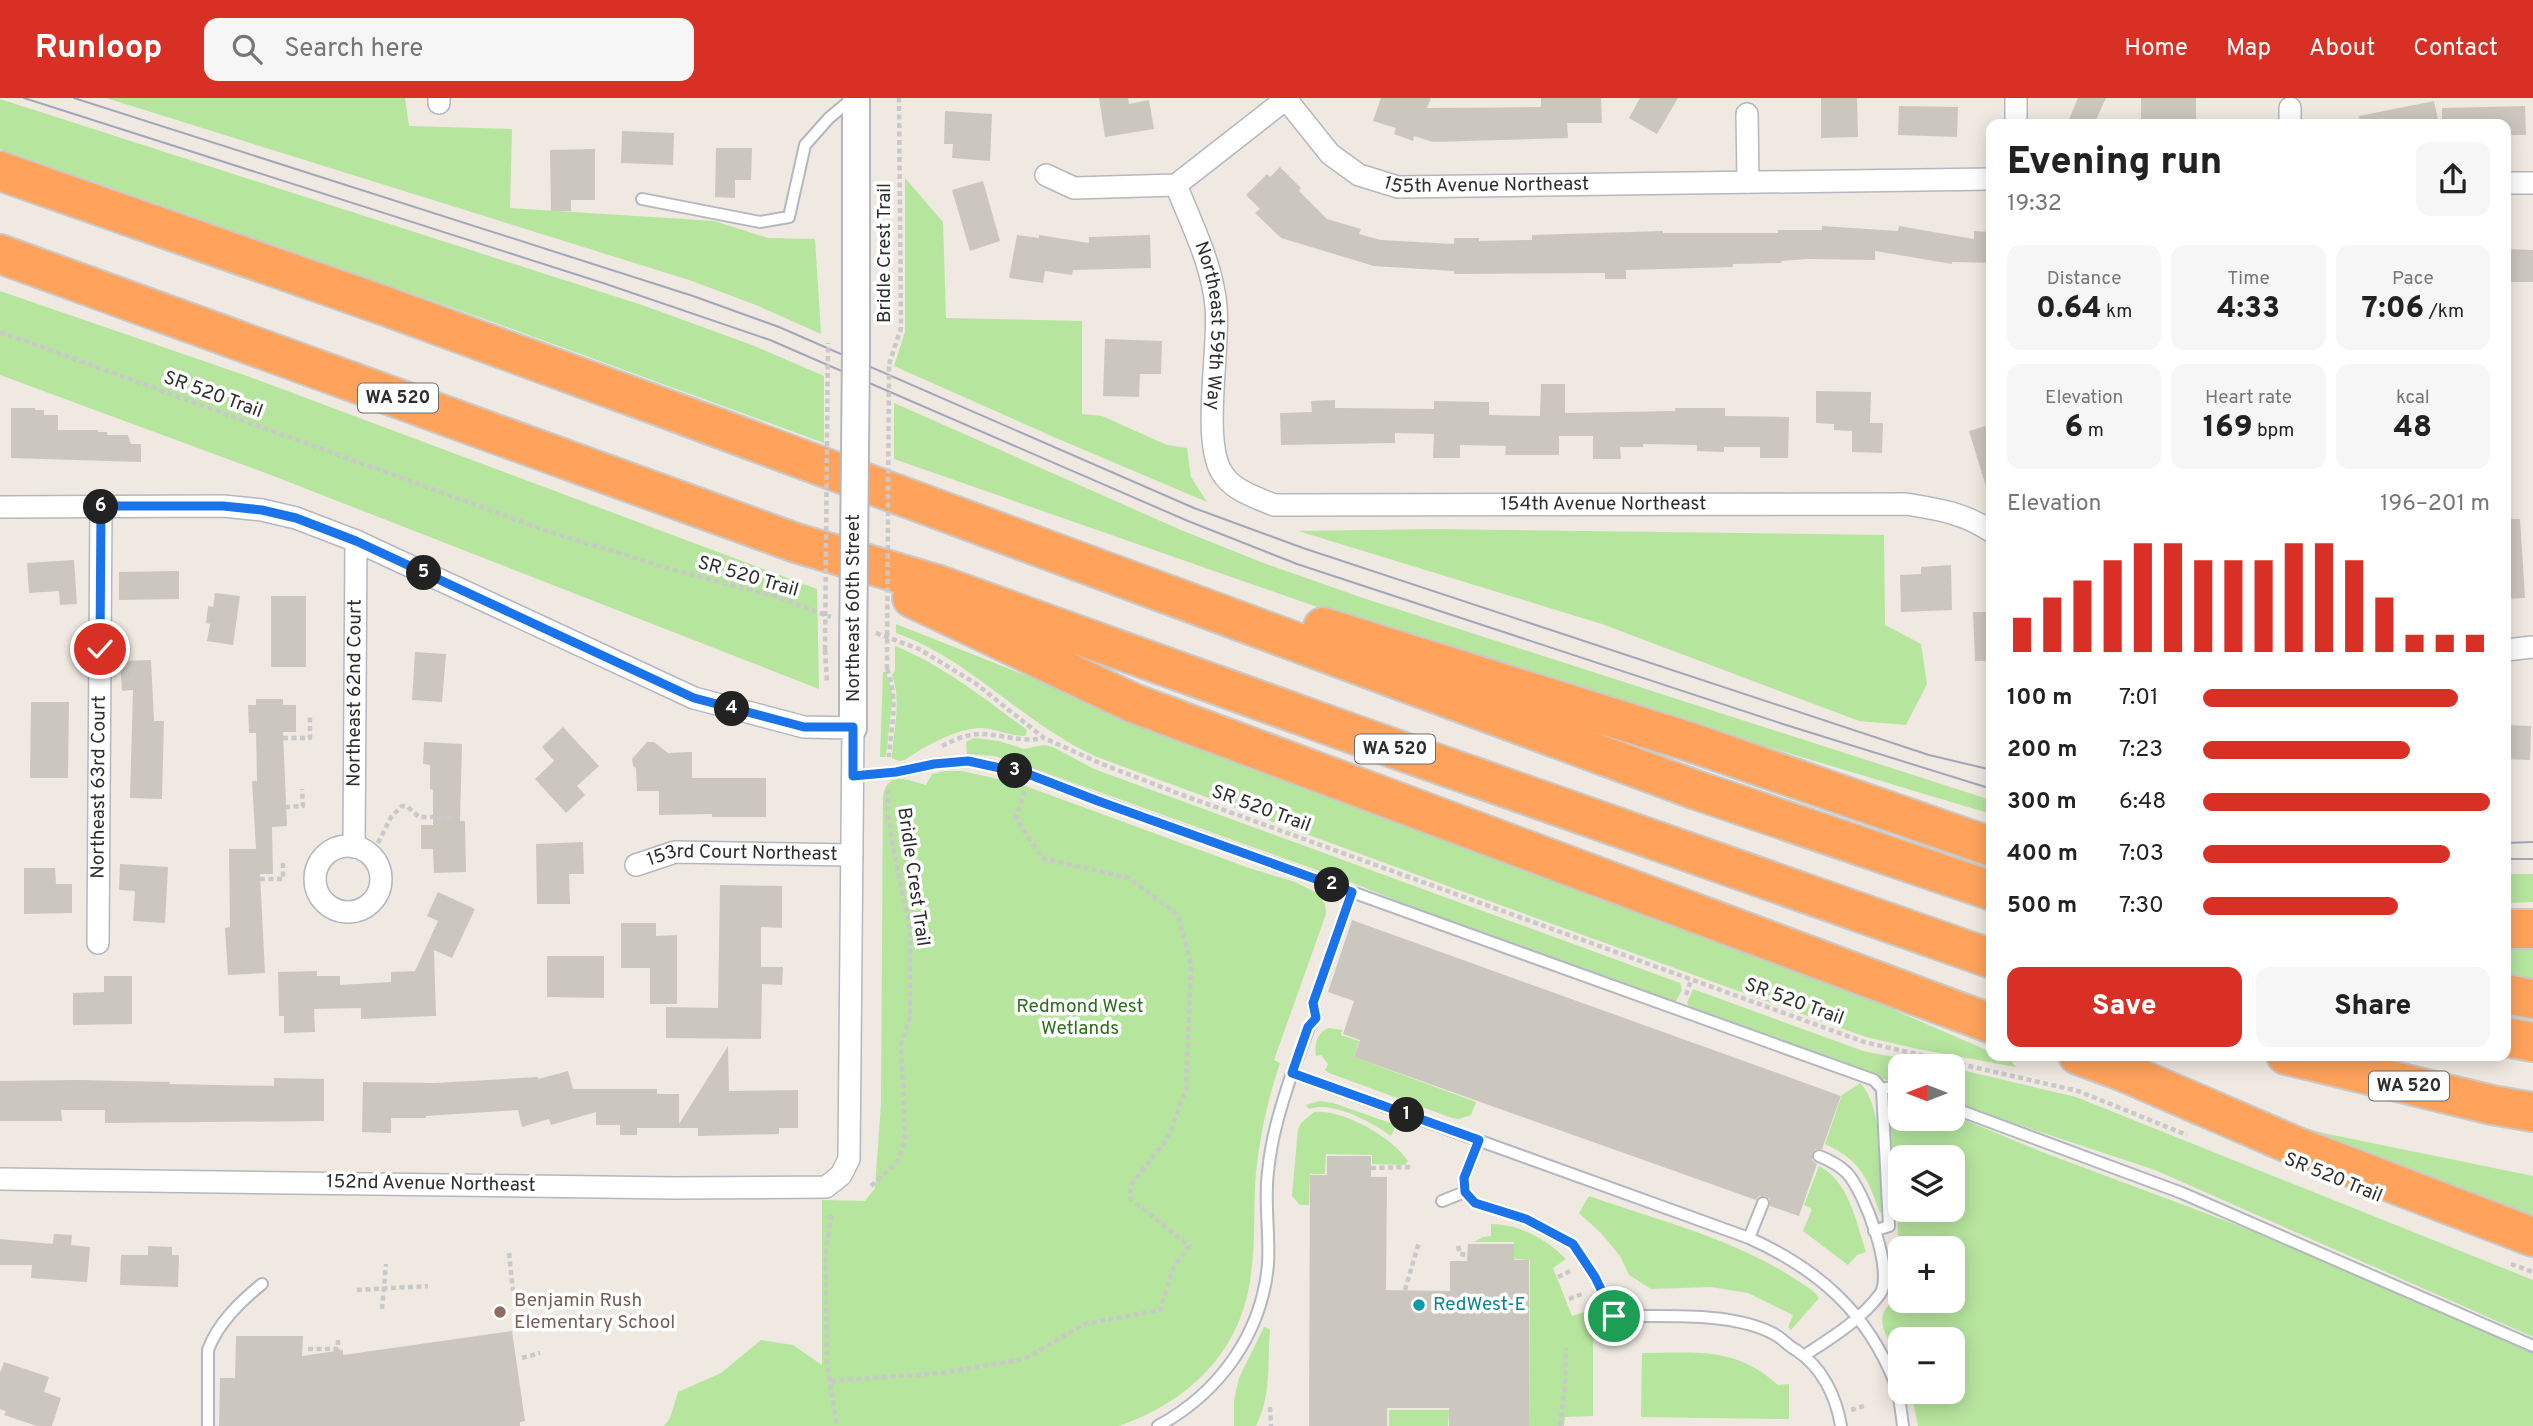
<!DOCTYPE html>
<meta charset="utf-8">
<style>
body{margin:0;font-family:Overpass,sans-serif;background:#f6f6f6;color:#222;height:100vh;display:flex;flex-direction:column;font-size:26px;white-space:nowrap}
*{box-sizing:border-box;margin:0}
p{font-size:23px;color:#767676}
.icon{flex:none;width:38px;height:38px;fill:none;stroke:currentColor;stroke-width:2;stroke-linecap:round;stroke-linejoin:round}
.map{position:relative;flex:1;overflow:hidden}
.details{position:absolute;left:1986px;top:21px;width:525px;height:942px;display:flex;flex-direction:column;background:#fff;border-radius:14px;box-shadow:0 4px 18px #0003}
.details>*{flex:none}
.needle{width:46px;rotate:270deg}
.fabs{position:absolute;left:1888px;top:956px;display:grid;gap:14px}
.fabs a{display:grid;place-items:center;width:77px;height:77px;border-radius:14px;background:#fff;box-shadow:0 4px 18px #0003;font-size:35px}
.pin{position:absolute;display:grid;place-items:center;width:60px;height:60px;color:#fff;margin:-30px;border:4px solid #fff;border-radius:50%;box-shadow:0 2px 7px #0007}
.km{position:absolute;width:35px;height:35px;margin:-18px;border-radius:50%;background:#222;color:#fff;font-size:19px;line-height:35px;text-align:center}
.round{display:grid;place-items:center;flex:none;width:74px;height:74px;border-radius:14px;background:#f6f6f6}
.overview{display:flex;align-items:center;justify-content:space-between;height:119px;padding:0 21px}
h1{font-size:38px;font-weight:800;line-height:52px}
.metrics{display:grid;grid-template-columns:repeat(3,1fr);gap:10px;height:119px;padding:7px 21px}
.metrics div{display:grid;align-content:center;border-radius:14px;background:#f6f6f6;text-align:center}
.metrics b{font-size:30px;font-weight:800}
.metrics small{font-size:19px;font-weight:400}
.metrics p{font-size:19px}
.chart{height:196px;padding:14px 21px}
.chart p{display:flex;justify-content:space-between}
.chart svg{width:100%;height:126px;margin-top:7px;stroke:#d93025;stroke-width:6}
.button{display:flex;gap:14px;margin-top:auto;padding:14px 21px}
.button a{flex:1;height:80px;border-radius:14px;background:#d93025;color:#fff;font-size:28px;font-weight:800;line-height:80px;text-align:center}
.button a+a{background:#f6f6f6;color:#222}
ul{padding:0 21px;list-style:none;font-size:23px}
li{display:grid;grid-template-columns:112px 84px 1fr;align-items:center;height:52px}
li i{height:18px;border-radius:9px;background:#d93025}
header{display:flex;align-items:center;gap:42px;box-sizing:border-box;height:98px;padding:0 35px;background:#d93025;color:#fff}
header strong{font-size:33px}
nav{display:flex;gap:38px;margin-inline-start:auto;font-size:24px}
.search{width:490px;height:63px;background:#f6f6f6;display:flex;align-items:center;gap:18px;box-sizing:border-box;padding:0 24px;border-radius:14px;color:#767676;font-size:26px}
.map>svg:first-child{display:block}
.green{fill:#b6e59e;fill-rule:evenodd}
.building{fill:#cbc7bf}
.lines{fill:none;stroke-linecap:round;stroke-linejoin:round}
.service-casing{stroke:#b4b7c1;stroke-width:14}
.minor-casing{stroke:#b4b7c1;stroke-width:24}
.tertiary-casing{stroke:#b4b7c1;stroke-width:30}
.motorway-casing{stroke:#c9c9c9;stroke-width:42}
.path{stroke:#c9c9c9;stroke-width:4.5;stroke-dasharray:5 3.5;stroke-linecap:butt}
.service{stroke:#fff;stroke-width:10}
.minor{stroke:#fff;stroke-width:21}
.tertiary{stroke:#fff;stroke-width:26}
.motorway{stroke:#ffa35c;stroke-width:38}
.tram{stroke:#a3a6b8;stroke-width:2}
.tertiary-bridge-casing{stroke:#b4b7c1;stroke-width:30;stroke-linecap:butt}
.path-bridge{stroke:#c9c9c9;stroke-width:4.5;stroke-dasharray:5 3.5;stroke-linecap:butt}
.tertiary-bridge{stroke:#fff;stroke-width:26}
.route-casing{stroke:#fff;stroke-width:14}
.route{stroke:#1a73e8;stroke-width:9}
.culture-dot{fill:#0f9aa8;stroke:#fff;stroke-width:2.5}
.education-dot{fill:#8d6e63;stroke:#fff;stroke-width:2.5}
.labels{text-anchor:middle;dominant-baseline:central;stroke-width:7;stroke-linejoin:round;paint-order:stroke}
.shield{fill:#fff;stroke:#6d6d6d;stroke-width:2}
.shield-label{font-size:18px;font-weight:bold;fill:#2e2e2e}
.street-label{font-size:19px;fill:#2e2e2e;stroke:#fff}
.park-label{font-size:19px;fill:#2c6e1b;stroke:#fff}
.education-label{font-size:19px;fill:#785e54;stroke:#fff;text-anchor:start}
.culture-label{font-size:19px;fill:#0d838f;stroke:#fff;text-anchor:start}
</style>
<header>
<strong>Runloop</strong>
<div class="search"><svg class="icon" aria-label="search" viewBox="0 0 24 24"><circle cx="10" cy="10" r="6"/><path d="M15 15l6 6"/></svg>Search here</div>
<nav><a>Home</a><a>Map</a><a>About</a><a>Contact</a></nav>
</header>
<div class="map">
<svg width="2533" height="1328" viewBox="0 0 2533 1328">
<rect width="100%" height="100%" fill="#efe9e1"/>
<path class="green" d="M106,0H405L409,28L512,31L510,110L714,123L768,140L815,141L821,236L756,207L689,182Z
M0,1L642,207L752,247L824,278V345L490,223L0,51Z
M905,80L943,124L946,220L1082,223V316L1102,318L1167,347L1187,350L1191,379L1207,404L1056,340L894,268L905,234Z
M0,193L250,279L817,491L819,591L276,379L0,277Z
M894,305L1181,432L1261,464L1363,500L1991,702V716L1602,599L1326,512L894,361Z
M1435,431L1884,437L1885,527L1921,546L1927,586L1906,627L1859,623L1602,526L1298,433Z
M896,526L1111,611L1686,822L1991,954L1992,957C2003,957 2010,960 2016,969L1918,951L1866,939L1464,794L1097,659C1024,627 972,562 896,535Z
M895,548C944,568 985,601 1027,632L1025,638C1010,638 996,631 982,630C957,630 925,648 905,662L899,663L892,660C893,632 902,604 892,577L895,573Z
M883,574H886L893,597L886,659H880Z
M974,640L999,643L1024,651L1044,647L1053,649L1094,671L1680,885L1682,892L1675,905L1474,834L1353,785L1016,664L994,658L967,656L966,644Z
M944,673H962L1020,686L1249,770L1295,784L1317,795L1325,806L1326,816L1274,962L1280,965C1268,1000 1260,1037 1256,1074C1253,1108 1256,1142 1251,1176C1242,1253 1190,1303 1119,1328H664L670,1320L678,1294L721,1275L761,1242L793,1247L822,1267V1102L865,1103L875,1090L881,1005L883,697C889,672 907,682 926,687L932,676Z
M2506,776H2533V804L2506,805Z
M2506,848L2533,849V888L2506,882Z
M1693,891L1863,953L1941,968H1900V987L1690,910L1687,905Z
M1328,930L1342,932L1341,937L1359,943L1354,959L1476,1004L1471,1017L1459,1021L1452,1020L1329,975L1325,972L1328,966L1321,957L1316,958C1314,946 1317,935 1328,930Z
M1953,970L2076,999L2533,1182V1239L2155,1072L1953,1005Z
M1860,985C1884,1008 1880,1079 1882,1113L1880,1115C1867,1079 1861,1063 1825,1046L1842,997Z
M1898,996L1900,997V1020H1953V1017L2042,1054L2272,1140L2533,1254V1328H1918L1911,1293H1953V1241H1900V1265C1895,1249 1875,1229 1885,1212C1889,1206 1896,1201 1900,1195V1202H1953V1150H1900V1161L1897,1151L1899,1147L1889,1003ZM1900,1059H1953V1111H1900Z
M2202,1000L2323,1035L2533,1078V1129Z
M1319,1003L1333,1005L1396,1027L1391,1038C1372,1024 1332,1002 1309,1011L1306,1007Z
M1314,1014C1342,1010 1393,1040 1408,1063L1405,1067L1372,1066V1057L1326,1056L1325,1076H1310L1309,1107H1300L1292,1098L1298,1031L1301,1025Z
M1819,1068C1849,1084 1856,1123 1866,1154L1857,1157L1848,1167L1803,1133L1812,1111L1804,1107Z
M1589,1098C1659,1123 1736,1141 1798,1183C1806,1188 1814,1192 1819,1200L1791,1232L1788,1229L1793,1217L1748,1195L1711,1189L1651,1191L1629,1177L1620,1158L1601,1135L1579,1115Z
M1491,1126C1519,1126 1548,1142 1566,1161L1553,1170L1572,1218L1590,1212L1593,1225V1318L1565,1319L1564,1328H1529L1530,1162L1514,1161V1144H1474L1483,1139L1491,1138Z
M1264,1229L1270,1231C1267,1266 1272,1296 1256,1328H1234V1302L1239,1280Z
M1642,1255C1696,1255 1735,1248 1778,1287L1789,1286V1321L1641,1319Z
M1389,1312H1449L1448,1328H1389Z"/>
<path class="building" d="M1099,0H1128L1129,6L1149,2L1154,31L1105,39Z
M1381,0H1431L1427,10L1541,9V0H1601L1602,25H1567L1568,40L1433,44L1414,38L1413,43L1394,36L1396,30L1373,23Z
M1640,0H1678L1657,36L1629,20Z
M1821,0H1857L1858,39L1821,40Z
M2078,0H2106L2094,26H2067Z
M2141,0H2196V26H2141Z
M2434,3L2439,26H2360L2359,18Z
M1899,8L1958,9L1957,39L1898,37Z
M2525,8L2526,37H2506V26H2442V10Z
M945,13L992,16L990,63L952,60L953,46H944Z
M622,33L674,35L673,67L621,65Z
M716,50H752L751,82H735V100L715,99Z
M595,51V102H571V113H551L550,52Z
M1280,69L1301,90L1299,93L1327,121L1361,131L1359,136L1381,142L1454,146V140H1479V143L1532,142V137L1663,133V135H1778V132H1822V128L1898,133L1899,128L1974,141V133L1992,134V165L1952,164V166L1875,153V162L1807,161L1781,163L1782,165L1733,166V169L1626,172V181H1605V175L1454,176V173L1374,168L1281,140L1255,115L1260,111L1246,97L1267,76L1270,79Z
M983,83L1000,143L970,153L952,92Z
M1017,137L1039,140V137L1089,145V139L1150,137L1151,170L1073,172L1072,177L1045,173L1043,185L1009,180Z
M2506,151L2533,152V184H2506Z
M1105,241L1162,243L1161,276H1140L1139,299L1103,298Z
M1541,286H1565V315L1675,313V310H1725V318L1789,319L1788,360H1760V349H1724V354L1697,353V347L1643,346V349H1620L1621,361H1593V338H1559V357H1505L1506,348L1460,347V360H1433L1434,336L1395,335V345L1281,347L1280,315L1312,314L1311,303L1335,302V310L1434,311V303L1489,304V317L1540,318Z
M1816,293L1871,294L1870,325H1883L1882,355L1852,354V333L1834,332V326L1816,325Z
M11,310H35V312H44V317H58V332H98V334H107V337H128L131,346H141V364L11,360Z
M1992,326V391L1987,392L1969,333Z
M2506,421H2520L2525,500L2506,501Z
M74,462L77,506L60,507L59,493L29,495L27,465Z
M1951,467L1952,512L1901,514L1900,477L1921,476V469Z
M179,473V501L119,502V474Z
M215,495L240,498L233,547L207,543L210,526L206,525L208,508L213,509Z
M271,498H306V569H271Z
M1973,514H1992V563H1975Z
M415,554L446,556L442,604L412,602Z
M151,562L154,623H164L162,701L130,700L133,592L122,593L120,563Z
M256,601H283V607H296V634H283L287,728L272,729L273,776H260L265,875L228,877L225,830L230,829L229,751H256L252,683H257L256,635H249L248,607H256Z
M31,604H69L68,680H30Z
M2506,627L2531,628L2530,662L2506,661Z
M563,629L599,668L577,688L585,697L566,715L535,681L554,663L542,649Z
M424,644L462,646L460,723H465L466,774L434,775L433,751H421V727H433V692L430,691V667L423,666Z
M647,644H654L668,655L692,654V680H766V719H712V716L659,717V693H637L636,670L633,668L632,661Z
M583,744L584,776H569L570,806H537L536,746Z
M120,766L168,769L165,825L133,823L135,793L119,792Z
M24,770H55L56,786H72V815L24,816Z
M720,787L782,788V830L761,829V869H783L782,887L762,886L761,941L666,940V909L718,910Z
M438,794L475,811L452,860L434,852L436,918L361,921V910L314,911L315,934L284,935V918H279L278,874L317,873V878H340V887L391,884V874L415,873L438,823L427,818Z
M1352,822L1841,998L1822,1051H1815L1812,1056V1062L1817,1066L1799,1118L1770,1108V1101L1765,1098H1759L1756,1102L1354,959L1360,942L1343,936L1354,903L1328,894Z
M621,825H656V838L677,837V906H650V870H621Z
M547,858H604V900L547,899Z
M104,878H132V926L73,927V895L104,894Z
M728,948L729,993L798,992V1030H779V1036L698,1038V1030H637V1037H620V1027H596V1014L551,1027L549,1021L522,1029L518,1012L426,1018V1020H391V1035L362,1034L363,984L435,985L538,979V981L568,973L573,991H657V996H679V1026Z
M274,980L324,981V1023L105,1025V1012H61L62,1023H0V983L79,982L170,984L169,986L274,988Z
M1327,1058H1371V1079H1387L1386,1192L1450,1193V1163H1467L1468,1146H1514V1162H1529V1328H1449V1310H1387V1328H1309L1310,1077H1327Z
M54,1136L72,1137L71,1147L90,1149L87,1184L31,1180L32,1167H0V1141L53,1146Z
M148,1148L172,1149V1157H179L178,1189L120,1187L121,1157H148Z
M512,1233L525,1323L520,1324V1328H219L220,1280H235L236,1238H303L302,1258L343,1252V1257Z
M4,1264L49,1279L44,1294L61,1300L52,1328H37L4,1317L6,1313L0,1311V1275Z"/>
<g class="lines">
<g class="service-casing">
<path id="service" d="M642,101L760,124L789,119L805,47L829,20L853,0
M853,678L896,674L934,666L968,663L1029,676L1099,703L1874,982L1882,991L1889,1128L1874,1133
M1292,975L1309,929L1316,920L1313,905L1352,794
M1882,991L1892,989L1900,992
M1953,1010L2182,1095L2533,1248
M1479,1042L1464,1080L1465,1094L1475,1105L1526,1121L1573,1146L1595,1179L1614,1218C1662,1219 1732,1213 1774,1236C1782,1240 1788,1248 1796,1252C1822,1269 1836,1298 1841,1328
M1442,1103L1465,1094
M1749,1140L1763,1105
M1805,1257C1831,1240 1861,1222 1880,1196C1895,1174 1864,1093 1847,1075C1839,1067 1829,1062 1819,1058
M208,1328V1252C218,1225 240,1204 262,1186
M1158,1328C1219,1295 1262,1236 1268,1166C1270,1135 1264,1105 1268,1074C1271,1040 1281,1008 1292,975L1749,1140C1818,1171 1867,1214 1895,1285C1900,1298 1901,1314 1903,1328"/>
</g>
<g class="minor-casing">
<g id="minor">
<path d="M439,0V5"/>
<path d="M2016,0V26"/>
<path d="M2290,10V26"/>
<path d="M1747,16L1748,84"/>
<path id="s1" d="M1046,77L1074,90L1176,87L1286,1L1330,56L1359,77L1398,89L1992,81"/>
<path d="M2506,85H2533"/>
<path id="s2" d="M1176,87C1192,127 1212,166 1216,208C1220,250 1202,339 1221,373C1231,392 1255,399 1274,407L1906,406C1937,411 1965,415 1992,434"/>
<path d="M0,409L223,408L262,412L296,420L356,443L694,600L804,629L853,630L849,1061L841,1077L826,1089L675,1090L0,1081"/>
<path d="M2506,552L2533,549"/>
<circle cx="348" cy="781" r="33"/>
<path id="s3" d="M354,749L356,443"/>
<path id="s4" d="M636,767L675,754L852,757"/>
<path id="s5" d="M98,845L101,408"/>
</g>
</g>
<g class="tertiary-casing">
<path id="tertiary" d="M856,252V0
M853,560V630"/>
</g>
<g class="motorway-casing">
<path id="motorway" d="M0,73L388,209L664,310L1696,692L1992,793
M0,156L796,445L939,487L1353,636L1992,861
M912,500L1133,605L1992,926
M1323,529L1690,644L1992,749
M2506,831H2533
M2506,896L2533,901
M2506,939L2533,944
M2078,957L2124,974L2295,1048L2533,1139
M2286,957L2492,1007L2533,1014"/>
</g>
<path class="path" d="M0,234L553,435L667,470L777,499L831,519
M889,266L901,230L899,0
M876,535L919,551L975,585L1044,640L1102,666L1177,695L1864,944L2078,993L2187,1037
M825,552L827,584
M887,571C899,602 891,628 889,659
M283,640H310V619
M942,648C954,642 967,636 980,636C1002,636 1021,645 1043,640
M285,709L303,708L302,691
M378,745L391,719L402,708L408,709L419,719H447L451,720V724
M260,781H283V764
M1686,897L1691,882
M1371,1070L1411,1069
M871,1088L898,1063L905,1040L901,946L910,920V831L893,749L888,715V689
M831,1117L825,1160L827,1266L837,1328
M1458,1148L1460,1156L1468,1157
M509,1155L513,1193
M2511,1166L2533,1174
M1558,1179L1572,1172
M357,1192L428,1188
M1405,1192L1419,1144
M1569,1201L1585,1195
M382,1211L386,1166
M308,1251H338V1239
M522,1260L540,1255
M831,1283L942,1275L1025,1261L1084,1226L1160,1212L1173,1170L1189,1148L1130,1100L1131,1087L1167,1041L1186,992L1191,867L1178,817L1129,780L1042,760L1016,720L1025,690
M1270,1309L1271,1328
M1851,1312L1867,1307
M1560,1328L1565,1288L1566,1250"/>
<use href="#service" class="service"/>
<use href="#minor" class="minor"/>
<use href="#tertiary" class="tertiary"/>
<use href="#motorway" class="motorway"/>
<path class="tram" d="M24,0L603,185L770,242L1188,423L1297,466L1786,627L1992,691
M74,0L693,198L779,229L1194,410L1303,450L1929,657L1992,672
M2506,745L2533,744
M2506,761H2533"/>
<g class="tertiary-bridge-casing">
<path id="tertiary-bridge" d="M853,560L856,252"/>
</g>
<path class="path-bridge" d="M825,552L828,245
M887,571L889,266"/>
<use href="#tertiary-bridge" class="tertiary-bridge"/>
</g>
<g class="lines">
<g class="route-casing">
<path id="route" d="M100,551L101,408H223L262,412L296,420L356,443L694,600L804,629H853V678L896,674L934,666L968,663L1028,676L1098,703L1352,794L1313,905L1316,920L1308,929L1292,975L1479,1042L1464,1080L1465,1094L1475,1105L1526,1121L1573,1146L1595,1179L1614,1218"/>
</g>
<use href="#route" class="route"/>
</g>
<circle class="culture-dot" cx="1419" cy="1207" r="7"/>
<circle class="education-dot" cx="500" cy="1214" r="7"/>
<g class="labels">
<g class="shield">
<rect x="358" y="285.5" width="80" height="29" rx="5"/>
<rect x="1355" y="636.5" width="80" height="29" rx="5"/>
<rect x="2369" y="973.5" width="80" height="29" rx="5"/>
</g>
<g class="shield-label">
<text x="398" y="300">WA 520</text>
<text x="1395" y="651">WA 520</text>
<text x="2409" y="988">WA 520</text>
</g>
<g class="street-label">
<text stroke="none"><textPath href="#s1" startOffset="508">155th Avenue Northeast</textPath></text>
<text transform="translate(885 155) rotate(-90)">Bridle Crest Trail</text>
<text stroke="none"><textPath href="#s2" startOffset="147">Northeast 59th Way</textPath></text>
<text transform="translate(213 297) rotate(20)">SR 520 Trail</text>
<text stroke="none"><textPath href="#s2" startOffset="688">154th Avenue Northeast</textPath></text>
<text transform="translate(748 479) rotate(16)">SR 520 Trail</text>
<text transform="translate(854 510) rotate(-90)">Northeast 60th Street</text>
<text stroke="none"><textPath href="#s3" startOffset="154">Northeast 62nd Court</textPath></text>
<text stroke="none"><textPath href="#s5" startOffset="156">Northeast 63rd Court</textPath></text>
<text transform="translate(1261 711) rotate(20)">SR 520 Trail</text>
<text stroke="none"><textPath href="#s4" startOffset="108">153rd Court Northeast</textPath></text>
<text transform="translate(913 779) rotate(82)">Bridle Crest Trail</text>
<text transform="translate(1794 904) rotate(20)">SR 520 Trail</text>
<text transform="translate(2333 1080) rotate(22)">SR 520 Trail</text>
<text transform="translate(431 1086) rotate(1)">152nd Avenue Northeast</text>
</g>
<g class="park-label">
<text x="1080" y="909">Redmond West<tspan x="1080" dy="22">Wetlands</tspan></text>
</g>
<g class="education-label">
<text x="514" y="1203">Benjamin Rush<tspan x="514" dy="22">Elementary School</tspan></text>
</g>
<g class="culture-label">
<text x="1433" y="1207">RedWest-E</text>
</g>
</g>
</svg>
<div class="fabs">
<a><svg class="needle" viewBox="-14 -14 28 28"><path d="M0-13l5 13h-10z" fill="#e53935"/><path d="M0 13l5-13h-10z" fill="#767676"/></svg></a>
<a><svg class="icon" aria-label="layers" viewBox="0 0 24 24"><path d="M12 4l9 5-9 5-9-5zM3 14l9 5 9-5"/></svg></a>
<a>+</a>
<a>−</a>
</div>
<div class="pin" style="left:1614px;top:1218px;background:#1e9e55"><svg class="icon" aria-label="arrive" viewBox="0 0 24 24"><path d="M6 21V4h12l-3 4 3 4H6"/></svg></div>
<div class="pin" style="left:100px;top:551px;background:#d93025"><svg class="icon" aria-label="check" viewBox="0 0 24 24"><path d="M5 12l5 5 9-10"/></svg></div>
<b class="km" style="left:1407px;top:1017px">1</b>
<b class="km" style="left:1332px;top:787px">2</b>
<b class="km" style="left:1015px;top:673px">3</b>
<b class="km" style="left:732px;top:611px">4</b>
<b class="km" style="left:424px;top:475px">5</b>
<b class="km" style="left:101px;top:409px">6</b>
<section class="details">
<div class="overview"><div><h1>Evening run</h1><p>19:32</p></div><a class="round"><svg class="icon" aria-label="share" viewBox="0 0 24 24"><path d="M12 15V3M7 8l5-5 5 5M5 13v7h14v-7"/></svg></a></div>
<div class="metrics">
<div><p>Distance</p><b>0.64<small> km</small></b></div>
<div><p>Time</p><b>4:33</b></div>
<div><p>Pace</p><b>7:06<small> /km</small></b></div>
</div>
<div class="metrics">
<div><p>Elevation</p><b>6<small> m</small></b></div>
<div><p>Heart rate</p><b>169<small> bpm</small></b></div>
<div><p>kcal</p><b>48</b></div>
</div>
<div class="chart"><p><span>Elevation</span>196–201 m</p>
<svg viewBox="0 0 160 44" preserveAspectRatio="none"><path d="M5 44V32M15 44V25M25 44V19M35 44V12M45 44V6M55 44V6M65 44V12M75 44V12M85 44V12M95 44V6M105 44V6M115 44V12M125 44V25M135 44V38M145 44V38M155 44V38"/></svg>
</div>
<ul>
<li><b>100 m</b>7:01<i style="width:89%"></i></li>
<li><b>200 m</b>7:23<i style="width:72%"></i></li>
<li><b>300 m</b>6:48<i style="width:100%"></i></li>
<li><b>400 m</b>7:03<i style="width:86%"></i></li>
<li><b>500 m</b>7:30<i style="width:68%"></i></li>
</ul>
<div class="button"><a>Save</a><a>Share</a></div>
</section>
</div>
